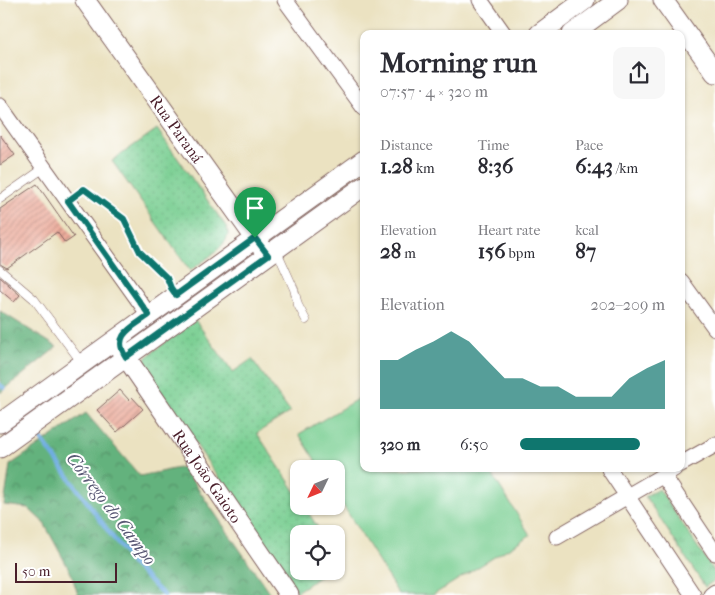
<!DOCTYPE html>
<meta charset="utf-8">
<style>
body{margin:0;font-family:"IM FELL French Canon",serif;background:#f7f7f7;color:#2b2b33;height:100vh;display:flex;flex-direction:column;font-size:19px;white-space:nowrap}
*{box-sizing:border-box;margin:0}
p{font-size:16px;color:#7c7c81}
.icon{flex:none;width:28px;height:28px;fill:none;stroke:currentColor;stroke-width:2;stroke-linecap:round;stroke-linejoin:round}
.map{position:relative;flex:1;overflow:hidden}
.sheet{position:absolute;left:360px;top:30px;width:325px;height:442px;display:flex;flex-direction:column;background:#fff;border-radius:10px;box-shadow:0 1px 4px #0004}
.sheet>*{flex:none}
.needle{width:32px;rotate:227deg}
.tools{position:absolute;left:290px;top:460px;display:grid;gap:10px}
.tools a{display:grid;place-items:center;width:55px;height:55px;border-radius:10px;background:#fff;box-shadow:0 1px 4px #0004;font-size:25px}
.scale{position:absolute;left:15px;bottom:12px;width:102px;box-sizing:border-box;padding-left:5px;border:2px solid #4a1f2b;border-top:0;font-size:14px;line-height:18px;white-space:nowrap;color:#4a1f2b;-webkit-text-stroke:4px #fff;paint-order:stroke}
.pin{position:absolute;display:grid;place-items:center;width:42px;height:42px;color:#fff;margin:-51px -21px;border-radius:50% 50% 50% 0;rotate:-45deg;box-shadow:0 0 5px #0007}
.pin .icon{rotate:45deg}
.round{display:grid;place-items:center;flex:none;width:52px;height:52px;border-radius:10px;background:#f7f7f7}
.head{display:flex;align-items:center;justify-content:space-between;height:85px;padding:0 20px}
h1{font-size:28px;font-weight:700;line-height:38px}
.figures{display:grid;grid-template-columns:repeat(3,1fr);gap:8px;height:85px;padding:5px 20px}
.figures div{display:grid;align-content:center}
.figures b{font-size:21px;font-weight:700}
.figures small{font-size:14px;font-weight:400}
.figures p{font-size:14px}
.chart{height:140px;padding:10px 20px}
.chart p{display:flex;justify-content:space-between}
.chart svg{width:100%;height:90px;margin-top:5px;fill:#0f766e;opacity:.7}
ul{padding:0 20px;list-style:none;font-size:16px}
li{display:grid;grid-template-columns:80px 60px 1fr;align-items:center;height:38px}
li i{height:12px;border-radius:6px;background:#0f766e}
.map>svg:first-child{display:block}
.grass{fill:url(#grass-dots);stroke:#62775f}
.forest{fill:url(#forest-crowns);stroke:#566854}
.park{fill:url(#park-tufts);stroke:#62775f}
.pitch{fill:#7acf93;stroke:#62775f}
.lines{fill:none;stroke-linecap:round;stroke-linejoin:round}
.stream{stroke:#70ade2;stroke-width:4.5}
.building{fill:url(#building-hatch)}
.service-casing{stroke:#826360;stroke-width:9}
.minor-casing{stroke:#826360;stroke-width:17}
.tertiary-casing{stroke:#826360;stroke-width:21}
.path{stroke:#826360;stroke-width:2.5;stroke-dasharray:1 4;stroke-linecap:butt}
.service{stroke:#fff;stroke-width:8}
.minor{stroke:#fff;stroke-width:15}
.tertiary{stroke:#fff;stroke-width:19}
.route-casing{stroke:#fff;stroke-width:10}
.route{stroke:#0f766e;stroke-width:6}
.labels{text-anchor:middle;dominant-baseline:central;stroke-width:4;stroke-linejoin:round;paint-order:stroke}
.street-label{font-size:16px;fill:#4a1f2b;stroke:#fff}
.water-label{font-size:18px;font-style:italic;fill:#595874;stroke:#fff}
</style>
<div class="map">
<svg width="715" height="595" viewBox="0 0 715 595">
<defs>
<pattern id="grass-dots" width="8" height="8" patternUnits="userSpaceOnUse" patternTransform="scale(1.25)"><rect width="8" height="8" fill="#7acf93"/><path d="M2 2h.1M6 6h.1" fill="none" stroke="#6bb17f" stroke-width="1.8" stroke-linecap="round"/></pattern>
<pattern id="forest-crowns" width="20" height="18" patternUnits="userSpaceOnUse" patternTransform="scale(1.25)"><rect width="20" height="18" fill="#63b27d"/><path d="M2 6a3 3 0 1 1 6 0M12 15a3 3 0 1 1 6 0" fill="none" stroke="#549067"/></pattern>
<pattern id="park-tufts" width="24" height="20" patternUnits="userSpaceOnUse" patternTransform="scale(1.25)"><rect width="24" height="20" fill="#7acf93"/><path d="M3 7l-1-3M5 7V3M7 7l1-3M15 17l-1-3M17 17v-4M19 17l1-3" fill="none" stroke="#6bb17f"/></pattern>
<pattern id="building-hatch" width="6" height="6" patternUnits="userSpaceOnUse" patternTransform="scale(1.25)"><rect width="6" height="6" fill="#ecac9b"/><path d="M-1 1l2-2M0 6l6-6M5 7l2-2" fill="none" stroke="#c18b7f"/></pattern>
</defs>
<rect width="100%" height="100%" fill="#fff"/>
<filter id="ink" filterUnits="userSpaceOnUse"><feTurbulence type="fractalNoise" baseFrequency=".02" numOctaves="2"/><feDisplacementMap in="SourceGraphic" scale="10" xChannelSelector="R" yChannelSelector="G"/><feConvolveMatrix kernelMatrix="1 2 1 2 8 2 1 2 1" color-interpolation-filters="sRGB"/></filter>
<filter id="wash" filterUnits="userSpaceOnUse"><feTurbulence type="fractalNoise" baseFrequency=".0096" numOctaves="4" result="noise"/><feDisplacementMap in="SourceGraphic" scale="20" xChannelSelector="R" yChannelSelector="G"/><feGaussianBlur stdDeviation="1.12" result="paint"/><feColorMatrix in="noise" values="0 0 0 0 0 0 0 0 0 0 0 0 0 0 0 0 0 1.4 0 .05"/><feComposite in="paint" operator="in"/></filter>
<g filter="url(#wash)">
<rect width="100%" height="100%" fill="#ebe2c1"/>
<path class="grass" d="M157,129L225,225C226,225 228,232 228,232C230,245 200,263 190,271L112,161Z
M195,320L233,372L252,359L290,412L257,433L299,497V506H304L322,534H299V571H328L296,592L144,368L145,360L150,354Z"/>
<path class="forest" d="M0,311L57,347L0,393Z
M86,413L140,476L183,467L271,595H78L71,573L44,523L28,508L4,505L10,465Z"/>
<path class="park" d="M659,489L715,573V580L705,587L645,496Z"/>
<path class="pitch" d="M364,395V469H489L530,535L433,595H399L336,494V469H321L299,434Z"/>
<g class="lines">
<path class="stream" d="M0,385L4,388
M39,436L133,565L164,595"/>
</g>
<g id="blocks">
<path class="building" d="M0,135L15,155L0,165Z
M37,184L74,237L65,243L57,232L7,268L0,264V209Z
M0,277L20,295L14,302L0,290Z
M120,390L129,400L132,397L143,409L117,432L97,410Z"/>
</g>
</g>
<g filter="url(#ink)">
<use href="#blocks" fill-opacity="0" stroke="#826360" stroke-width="1"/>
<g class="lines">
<g class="service-casing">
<path id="service" d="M0,199L44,168
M276,249L294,289L298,305L306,320
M0,270L34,299L82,363"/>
</g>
<g class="minor-casing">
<path id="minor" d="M285,0L364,108
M480,0L504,34
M0,106L149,315
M681,281L715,328
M681,464L715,445
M609,469L693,595
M663,475L715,553
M557,537L674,469
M711,595L715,592"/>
</g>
<g class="tertiary-casing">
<g id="tertiary">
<path id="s1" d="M85,0L262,248"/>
<path d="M663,0L715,73"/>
<path d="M539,34L585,0"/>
<path d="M572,34L618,0"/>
<path id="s2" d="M121,348V351L126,357L289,595"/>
<path d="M0,423L364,160"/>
<path d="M0,448L364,186"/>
</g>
</g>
<path class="path" d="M79,193L84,189C96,198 115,209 124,220C132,229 133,242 140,251C148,263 164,269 169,282"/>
<use href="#service" class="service"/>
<use href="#minor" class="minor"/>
<use href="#tertiary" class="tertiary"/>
</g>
</g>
<g class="lines" filter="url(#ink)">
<g class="route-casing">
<path id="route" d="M84,189L124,219L140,252L167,278L171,288L176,295L255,238L268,255L126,357C111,335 133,327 149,315L68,201Z"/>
</g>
<use href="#route" class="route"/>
</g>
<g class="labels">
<g class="street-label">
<text stroke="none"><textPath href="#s1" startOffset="158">Rua Paraná</textPath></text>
<text stroke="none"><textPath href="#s2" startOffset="155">Rua João Gaioto</textPath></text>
</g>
<g class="water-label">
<text transform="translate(111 509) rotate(53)">Córrego do Campo</text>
</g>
</g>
</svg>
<div class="tools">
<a><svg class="needle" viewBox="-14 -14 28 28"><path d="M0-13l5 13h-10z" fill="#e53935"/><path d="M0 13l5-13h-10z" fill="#7c7c81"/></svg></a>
<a><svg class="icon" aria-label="locate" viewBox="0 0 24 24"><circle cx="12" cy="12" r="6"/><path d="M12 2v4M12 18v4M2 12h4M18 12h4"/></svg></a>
</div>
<div class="scale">50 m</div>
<div class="pin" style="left:255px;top:238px;background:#1e9e55"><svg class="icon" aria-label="arrive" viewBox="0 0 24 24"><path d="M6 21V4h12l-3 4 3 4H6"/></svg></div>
<section class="sheet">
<div class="head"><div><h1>Morning run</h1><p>07:57 · 4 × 320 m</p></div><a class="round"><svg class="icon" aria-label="share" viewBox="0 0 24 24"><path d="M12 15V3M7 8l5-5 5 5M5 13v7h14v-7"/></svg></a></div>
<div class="figures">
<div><p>Distance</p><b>1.28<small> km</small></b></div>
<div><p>Time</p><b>8:36</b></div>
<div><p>Pace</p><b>6:43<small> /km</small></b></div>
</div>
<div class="figures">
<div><p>Elevation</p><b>28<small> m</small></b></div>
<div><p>Heart rate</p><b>156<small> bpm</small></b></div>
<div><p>kcal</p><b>87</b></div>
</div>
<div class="chart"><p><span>Elevation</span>202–209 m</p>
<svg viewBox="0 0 160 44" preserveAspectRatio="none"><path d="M0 44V20L10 20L20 15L30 11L40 6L50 11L60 20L70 29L80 29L90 33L100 33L110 38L120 38L130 38L140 29L150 24L160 20V44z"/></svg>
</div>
<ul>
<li><b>320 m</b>6:50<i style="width:83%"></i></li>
</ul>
</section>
</div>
